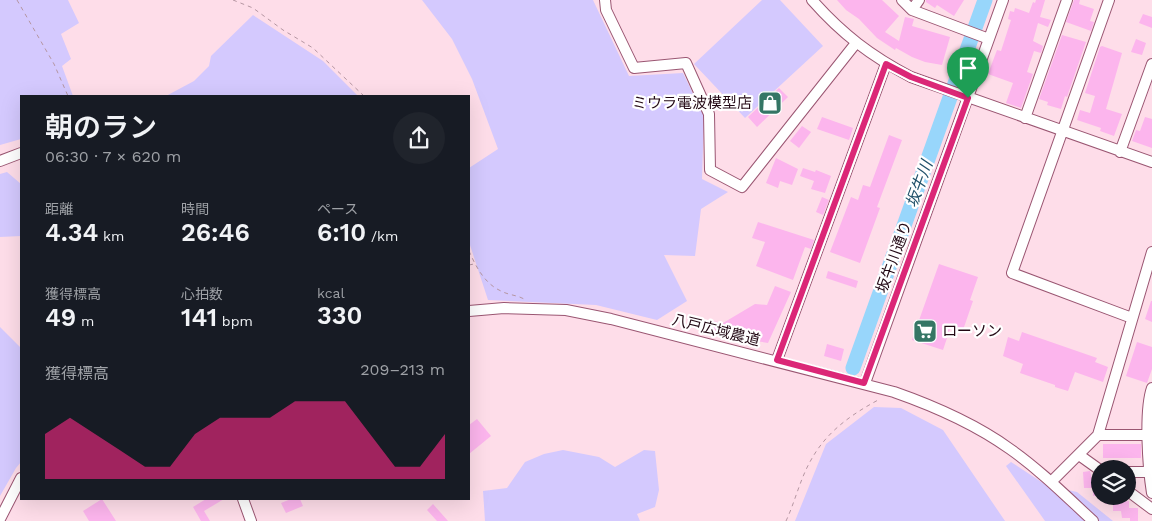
<!DOCTYPE html>
<html lang="ja">
<meta charset="utf-8">
<style>
body{margin:0;font-family:"Work Sans","Noto Sans JP",sans-serif;background:#20242c;color:#f1f3f6;height:100vh;display:flex;flex-direction:column;font-size:19px;white-space:nowrap}
*{box-sizing:border-box;margin:0}
p{font-size:16px;color:#9ea1a6}
.icon{flex:none;width:28px;height:28px;fill:none;stroke:currentColor;stroke-width:2;stroke-linecap:round;stroke-linejoin:round}
.map{position:relative;flex:1;overflow:hidden}
.panel{position:absolute;left:20px;top:95px;width:450px;height:405px;display:flex;flex-direction:column;background:#171b24;border-radius:0px;box-shadow:0 5px 20px #0002}
.panel>*{flex:none}
.controls{position:absolute;left:1091px;top:460px;display:grid;gap:10px}
.controls a{display:grid;place-items:center;width:45px;height:45px;border-radius:50%;background:#171b24;box-shadow:0 5px 20px #0002;font-size:25px}
.pin{position:absolute;display:grid;place-items:center;width:42px;height:42px;color:#fff;margin:-51px -21px;border-radius:50% 50% 50% 0;rotate:-45deg;box-shadow:0 0 5px #0007}
.pin .icon{rotate:45deg}
.round{display:grid;place-items:center;flex:none;width:52px;height:52px;border-radius:26px;background:#20242c}
.overview{display:flex;align-items:center;justify-content:space-between;height:85px;padding:0 25px}
h1{font-size:28px;font-weight:600;line-height:38px}
.figures{display:grid;grid-template-columns:repeat(3,1fr);gap:8px;height:85px;padding:5px 25px}
.figures div{display:grid;align-content:center}
.figures b{font-size:25px;font-weight:600}
.figures small{font-size:14px;font-weight:400}
.figures p{font-size:14px}
.chart{height:140px;padding:10px 25px}
.chart p{display:flex;justify-content:space-between}
.chart svg{width:100%;height:90px;margin-top:5px;fill:#db2777;opacity:.7}
.map>svg:first-child{display:block}
.green{fill:#d4c9fe}
.lines{fill:none;stroke-linecap:round;stroke-linejoin:round}
.river{stroke:#98d6fb;stroke-width:15}
.building{fill:#fcb5ed}
.minor-casing{stroke:#9a5672;stroke-width:12}
.path{stroke:#b596a2;stroke-width:1;stroke-dasharray:4 4;stroke-linecap:butt}
.minor{stroke:#fff;stroke-width:10}
.route-casing{stroke:#fff;stroke-width:10}
.route{stroke:#db2777;stroke-width:6}
.labels{text-anchor:middle;dominant-baseline:central;stroke-width:4.5;stroke-linejoin:round;paint-order:stroke}
.poi-label{font-size:15px;fill:#220814;stroke:#fff;text-anchor:end}
.street-label{font-size:15px;fill:#220814;stroke:#fff}
.water-label{font-size:16px;font-style:italic;fill:#22526b;stroke:#fff}
</style>
<div class="map">
<svg width="1152" height="521" viewBox="0 0 1152 521">
<rect width="100%" height="100%" fill="#fedde9"/>
<path class="green" d="M0,0H68L79,23L61,34L71,59L62,66L73,96H21V139L0,145Z
M422,0H593L629,76L683,73L704,116L702,179L728,192L701,209L695,256L664,255L687,301L657,320L596,305L488,300L469,242V168L498,149L472,79L452,39Z
M762,0H780L823,46L745,118L694,64Z
M253,15L323,61L358,96H166L194,81L209,66L211,56Z
M7,172L21,184V236L0,237V174Z
M0,327L21,348V462L16,468L0,496Z
M874,407L901,408L943,430L1005,521H795L826,444Z
M563,450L599,457L615,467L644,450L655,451L659,490L655,507L637,514L640,521H485L483,491L507,488L525,462L544,454Z
M1011,462L1046,485L1077,492L1113,521H1045L1006,466Z"/>
<g class="lines">
<path class="river" d="M853,368L985,0"/>
</g>
<path class="building" d="M837,0H882L899,16L885,32L899,41L905,17L914,19L912,26L950,37L942,65L925,62L912,57L896,48L895,50L877,38L859,19L846,10Z
M926,0H964L954,16L937,5L935,8L926,2Z
M1036,0H1045L1040,17L1051,20L1048,27L1038,23L1033,41L1043,46L1041,53L1034,51L1027,72L1033,74L1021,108L1006,103L1013,83L988,74L997,50L1001,51L1011,20L1008,19L1010,11L1014,12L1015,8L1029,13L1033,2L1035,3Z
M1074,0H1080L1079,4L1094,9L1090,21L1094,22L1091,31L1066,22Z
M1143,14L1152,17V28L1139,23Z
M1062,35L1086,42L1067,97L1065,96L1061,109L1047,105L1048,102L1039,99Z
M1136,39L1146,43L1142,55L1131,52Z
M1102,46L1122,53L1106,109L1122,114L1114,136L1100,131L1101,128L1077,120L1080,110L1090,113L1095,96L1085,93L1100,47Z
M779,88L788,97L757,127L748,117Z
M822,117L853,128L849,140L817,129Z
M1145,117L1152,119V148L1132,141L1136,130L1140,131Z
M802,126L811,132L799,148L790,141Z
M889,135L902,140L877,207L880,208L860,263L830,252L851,197L858,200L863,185L870,187Z
M776,158L798,169L792,185L780,181L778,188L766,183Z
M803,168L815,172L816,170L831,176L825,193L811,189L814,181L800,176Z
M822,197L829,200L823,215L816,212Z
M758,222L814,240L811,249L805,247L793,280L756,266L765,242L752,238Z
M939,264L978,277L970,300L973,301L963,330L951,326L943,350L912,340Z
M828,271L858,281L856,288L826,278Z
M775,286L791,292L768,343L711,334L713,321L723,323L755,304L767,305Z
M1151,301H1152V322L1145,319Z
M1022,332L1097,358L1095,362L1108,367L1103,382L1075,372L1068,391L1055,387V385L1020,373L1023,364L1003,356L1008,337L1019,341Z
M1137,342L1152,347V369L1147,383L1126,376Z
M827,344L844,349L841,361L824,356Z
M477,419L491,436L469,454V425Z
M1103,444H1141V458H1103Z
M1090,471L1092,479H1100V495L1093,496V488H1084L1083,472Z
M1104,496H1120L1121,502L1129,501V508H1138V521H1130V518H1122L1121,511H1113V504H1105Z
M102,499L116,521H89L83,511Z
M206,499H224L204,511L210,521H201L193,507Z
M291,499H300L303,506L286,513L281,503Z
M433,504L448,521H437L427,510Z"/>
<g class="lines">
<g class="minor-casing">
<path id="minor" d="M605,0L606,10L634,68L686,63L709,114L710,170L742,187L856,43
M812,0C842,34 871,56 911,77L1152,162
M902,0L912,10L989,39
M1109,0L1012,273L1132,318
M912,10L919,0
M1025,118L1067,0
M1120,152L1152,64
M0,161L21,153
M469,311L504,308L566,310L611,319L894,392C934,406 974,423 1010,449C1040,470 1066,496 1093,521
M777,360L886,64
M865,383L1003,0
M1152,388C1144,411 1148,468 1152,493
M1098,435H1152
M1079,455L1100,470
M1128,472H1152
M1051,482L1098,435L1152,252
M1128,491L1152,509
M243,499L251,521
M0,519L21,478"/>
</g>
<path class="path" d="M17,0L54,64L68,96
M233,0L253,8L283,30L313,48L364,96
M469,251C476,267 485,284 501,291C508,295 517,295 524,299
M469,265L474,264
M786,521C795,502 800,479 811,460C827,431 852,414 880,399"/>
<use href="#minor" class="minor"/>
</g>
<g class="lines">
<g class="route-casing">
<path id="route" d="M886,64L911,77L968,98L864,383L777,360Z"/>
</g>
<use href="#route" class="route"/>
</g>
<defs>
<g id="shop-square" transform="scale(1.25)"><rect x="-9" y="-9" width="18" height="18" rx="4" fill="#357665" stroke="#fff"/><path d="M-5-2.5h2.3a2.7 3.5 0 0 1 5.4 0H5L5.5 6h-11ZM-1.5-2.5h3a1.5 2.3 0 0 0-3 0Z" fill="#fff"/></g>
<g id="supermarket-square" transform="scale(1.25)"><rect x="-9" y="-9" width="18" height="18" rx="4" fill="#357665" stroke="#fff"/><path d="M-6-5.5h2.5l.6 2H6L4.5 2H-2.5L-4.4-4H-6ZM-1.5 3.2a1.3 1.3 0 1 0 .1 0ZM3 3.2a1.3 1.3 0 1 0 .1 0Z" fill="#fff"/></g>
</defs>
<g fill-rule="evenodd">
<use href="#shop-square" x="770" y="103"/>
<use href="#supermarket-square" x="925" y="331"/>
</g>
<g class="labels">
<g class="poi-label">
<text x="752" y="103">ミウラ電波模型店</text>
<text x="942" y="331" text-anchor="start">ローソン</text>
</g>
<g class="street-label">
<text transform="translate(894 257) rotate(-70)">坂牛川通り</text>
<text transform="translate(716 330) rotate(14)">八戸広域農道</text>
</g>
<g class="water-label">
<text transform="translate(919 184) rotate(-70)">坂牛川</text>
</g>
</g>
</svg>
<div class="controls">
<a><svg class="icon" aria-label="layers" viewBox="0 0 24 24"><path d="M12 4l9 5-9 5-9-5zM3 14l9 5 9-5"/></svg></a>
</div>
<div class="pin" style="left:968px;top:98px;background:#1e9e55"><svg class="icon" aria-label="arrive" viewBox="0 0 24 24"><path d="M6 21V4h12l-3 4 3 4H6"/></svg></div>
<section class="panel">
<div class="overview"><div><h1>朝のラン</h1><p>06:30 · 7 × 620 m</p></div><a class="round"><svg class="icon" aria-label="share" viewBox="0 0 24 24"><path d="M12 15V3M7 8l5-5 5 5M5 13v7h14v-7"/></svg></a></div>
<div class="figures">
<div><p>距離</p><b>4.34<small> km</small></b></div>
<div><p>時間</p><b>26:46</b></div>
<div><p>ペース</p><b>6:10<small> /km</small></b></div>
</div>
<div class="figures">
<div><p>獲得標高</p><b>49<small> m</small></b></div>
<div><p>心拍数</p><b>141<small> bpm</small></b></div>
<div><p>kcal</p><b>330</b></div>
</div>
<div class="chart"><p><span>獲得標高</span>209–213 m</p>
<svg viewBox="0 0 160 44" preserveAspectRatio="none"><path d="M0 44V22L10 14L20 22L30 30L40 38L50 38L60 22L70 14L80 14L90 14L100 6L110 6L120 6L130 22L140 38L150 38L160 22V44z"/></svg>
</div>
</section>
</div>
